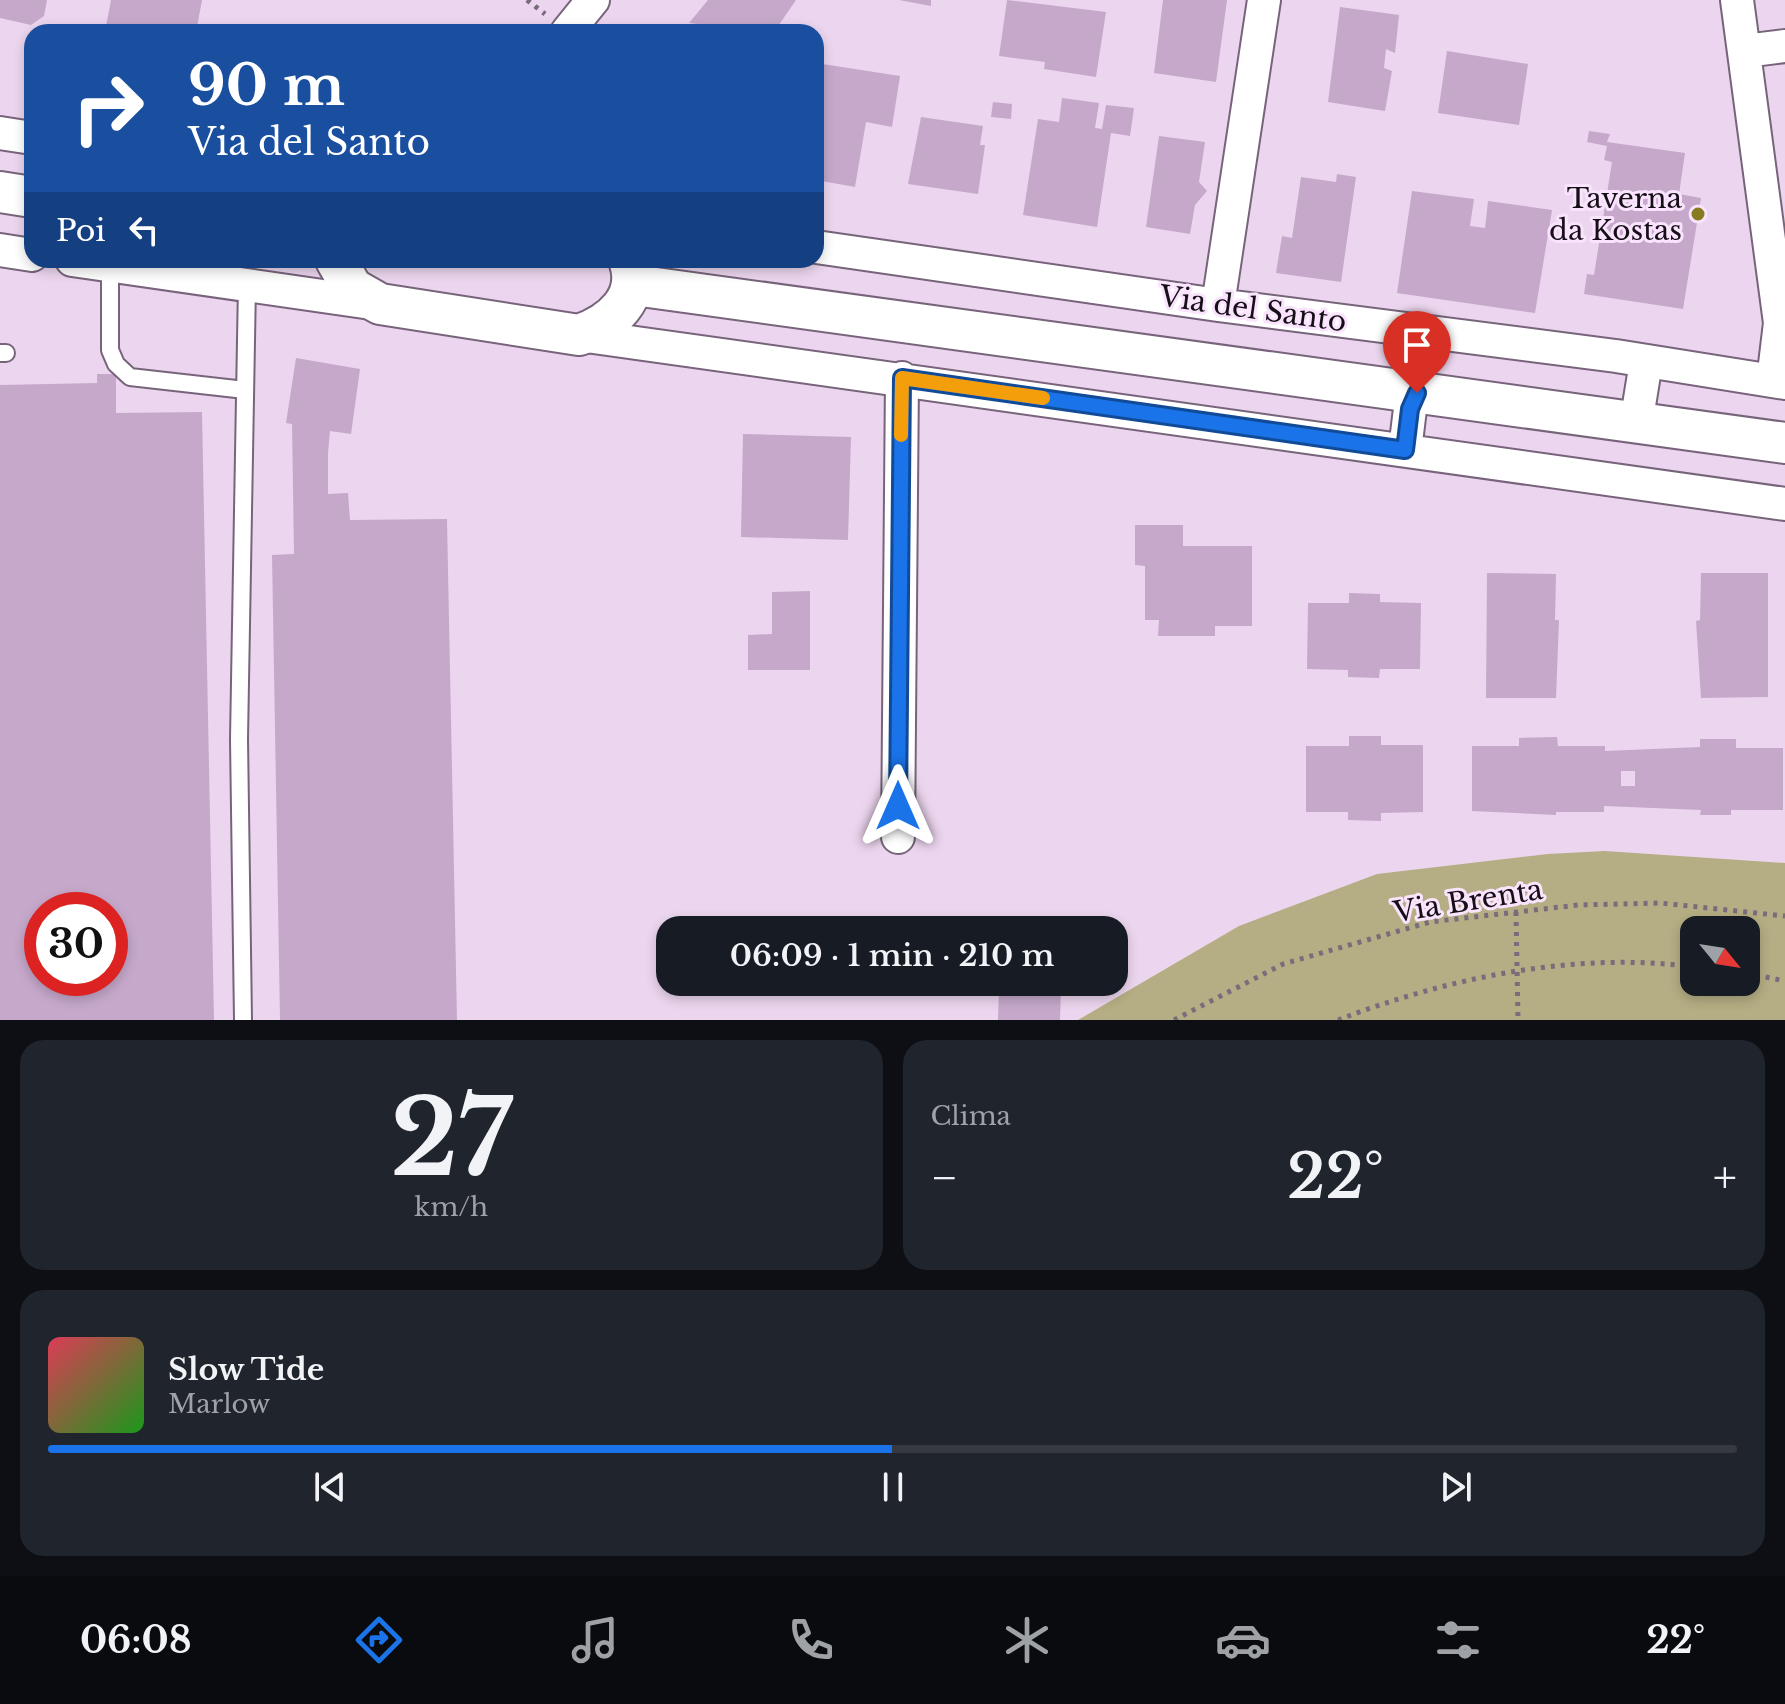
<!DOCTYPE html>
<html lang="it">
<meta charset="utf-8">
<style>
:root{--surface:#171b24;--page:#20242c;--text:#f1f3f6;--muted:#9ea1a6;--line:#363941;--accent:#1a73e8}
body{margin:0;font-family:"Libre Baskerville",serif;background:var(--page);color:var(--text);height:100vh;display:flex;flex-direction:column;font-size:30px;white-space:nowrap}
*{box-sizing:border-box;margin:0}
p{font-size:26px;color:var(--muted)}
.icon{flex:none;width:44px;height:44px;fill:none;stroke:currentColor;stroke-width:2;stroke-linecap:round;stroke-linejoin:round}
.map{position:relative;height:1020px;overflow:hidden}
.panel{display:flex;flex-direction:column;gap:20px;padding:20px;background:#0d0f14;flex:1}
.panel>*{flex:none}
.guide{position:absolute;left:24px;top:24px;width:800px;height:244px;border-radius:24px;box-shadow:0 4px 12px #0003;background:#1a4fa0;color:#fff;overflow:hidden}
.needle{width:52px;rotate:120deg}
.tools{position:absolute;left:1680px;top:916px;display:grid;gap:16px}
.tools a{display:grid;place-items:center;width:80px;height:80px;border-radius:16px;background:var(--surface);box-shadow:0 4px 12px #0003;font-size:40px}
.speed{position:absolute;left:24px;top:892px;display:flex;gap:16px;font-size:40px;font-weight:700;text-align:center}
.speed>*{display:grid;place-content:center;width:104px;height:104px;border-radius:50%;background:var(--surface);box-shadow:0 4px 12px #0003;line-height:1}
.speed .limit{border:12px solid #d22;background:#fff;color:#111}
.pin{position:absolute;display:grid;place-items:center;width:68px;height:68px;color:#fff;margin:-82px -34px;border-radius:50% 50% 50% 0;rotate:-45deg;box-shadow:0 0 8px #0007}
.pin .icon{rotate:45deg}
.me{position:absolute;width:88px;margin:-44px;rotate:0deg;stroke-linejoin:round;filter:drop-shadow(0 0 6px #0008)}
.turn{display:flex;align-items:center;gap:28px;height:168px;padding:0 32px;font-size:36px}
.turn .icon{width:104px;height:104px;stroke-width:2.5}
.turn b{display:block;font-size:56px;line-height:68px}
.then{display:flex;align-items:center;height:76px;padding:0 32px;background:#0003;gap:16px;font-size:30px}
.big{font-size:60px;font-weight:600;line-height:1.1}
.panel .widget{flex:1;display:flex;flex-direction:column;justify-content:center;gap:12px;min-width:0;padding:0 28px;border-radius:24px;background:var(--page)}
.panel .dial{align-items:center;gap:0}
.dial b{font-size:104px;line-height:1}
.song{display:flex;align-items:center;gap:24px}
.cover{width:96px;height:96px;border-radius:12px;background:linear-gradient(135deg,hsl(350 70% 55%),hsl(120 70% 35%))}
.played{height:8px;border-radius:4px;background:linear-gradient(90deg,var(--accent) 50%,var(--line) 50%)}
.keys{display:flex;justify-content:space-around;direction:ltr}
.heat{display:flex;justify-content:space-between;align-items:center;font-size:44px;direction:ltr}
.panel .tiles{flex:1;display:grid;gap:20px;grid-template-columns:1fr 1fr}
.widget:last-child{grid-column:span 2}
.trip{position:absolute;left:656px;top:916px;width:472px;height:80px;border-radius:24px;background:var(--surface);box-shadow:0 4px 12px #0003;font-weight:600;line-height:80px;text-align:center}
.tabs{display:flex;height:128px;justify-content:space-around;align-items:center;background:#090b0e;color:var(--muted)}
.tabs .icon{width:56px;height:56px}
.tabs .selected{color:var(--accent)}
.tabs b{font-size:36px;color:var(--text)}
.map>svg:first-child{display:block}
.green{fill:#b5ae84;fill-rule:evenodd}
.building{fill:#c6a8cb;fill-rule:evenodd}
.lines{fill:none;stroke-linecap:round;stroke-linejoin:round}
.service-casing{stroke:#77647b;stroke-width:20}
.minor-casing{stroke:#77647b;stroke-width:36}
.tertiary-casing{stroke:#77647b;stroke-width:44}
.path{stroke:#796c7b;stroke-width:5;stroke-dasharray:4 6;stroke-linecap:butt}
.service{stroke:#fff;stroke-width:16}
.minor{stroke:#fff;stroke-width:32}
.tertiary{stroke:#fff;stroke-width:40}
.route-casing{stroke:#114b97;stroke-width:20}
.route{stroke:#1a73e8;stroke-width:14}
.slow{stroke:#f59e0b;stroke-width:14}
.poi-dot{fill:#887a1f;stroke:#f9e3fd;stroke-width:3}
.labels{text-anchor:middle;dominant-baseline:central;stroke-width:6;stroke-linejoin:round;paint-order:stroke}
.poi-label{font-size:28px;fill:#160f17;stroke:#f9e3fd;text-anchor:end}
.street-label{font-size:28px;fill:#160f17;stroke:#f9e3fd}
</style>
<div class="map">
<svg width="1785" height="1020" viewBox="0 0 1785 1020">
<rect width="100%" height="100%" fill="#ecd6ef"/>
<path class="green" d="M1605,851L1785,863V1020H1078L1239,926L1377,874L1548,854ZM1694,930H1746V982H1694Z"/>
<path class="building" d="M0,0H47L44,16L31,25L0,18Z
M111,0H202L196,32H105Z
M708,0H796L774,32L689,23Z
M899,0H931V6Z
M1007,0L1106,12L1096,77L1044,69L1045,62L999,56Z
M1163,0H1227L1216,82L1154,73Z
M1340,7L1399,15L1395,53L1386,49L1384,68L1392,71L1385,111L1328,102Z
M1447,51L1528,64L1519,125L1438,113Z
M816,63L900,76L892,127L866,122L855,187L816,180Z
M1062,98L1099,103L1095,128L1102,129L1106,105L1134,108L1130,136L1111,133L1097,227L1023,215L1038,119L1059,122Z
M993,102L1012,104L1011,119L991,117Z
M921,117L983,126L980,145H985L978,194L908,184Z
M1589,131L1610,134L1607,142L1685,153L1679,194L1701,198L1683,309L1584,294L1587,274L1594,275L1612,162L1604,160L1607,146L1587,142Z
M1159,136L1205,142L1199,182L1207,191L1195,205L1190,234L1146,227Z
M1337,174L1356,177L1341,282L1276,273L1282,236L1292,238L1301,177L1336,182Z
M1412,191L1474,199L1470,226L1485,228L1488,201L1552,210L1535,313L1397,293Z
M296,358L360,369L351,434L330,431L328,453V494L348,493L350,520L447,519L457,1020H280L272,555L294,554L292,424L286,423Z
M97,374H116V413L202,412L214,1020H0V385L97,383ZM42,910H110V978H42Z
M743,434L851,437L848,540L741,537Z
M1135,525H1183V546H1252V626H1215V636H1158L1159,620H1145V566L1135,565Z
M1487,573L1556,574L1555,620H1559L1556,698H1486Z
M1701,573H1768V697L1701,698L1696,621L1700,620Z
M810,591V670H748V635L772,634V592Z
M1349,593L1380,594V602L1421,603L1420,669H1380L1379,678L1348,677V670L1307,669L1308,603H1349Z
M1349,736H1381V745H1423V812L1381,813V821L1348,820V812H1306V746H1349Z
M1557,737L1558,746H1605V751L1700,747V739H1736V748H1783V810H1731V815H1700L1701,810L1604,806V812H1556V815L1472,811V746H1519V738ZM1621,771H1635V786H1621Z
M999,988H1061L1060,1020H998Z"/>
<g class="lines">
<g class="service-casing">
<path id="service" d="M110,265V350L116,364L130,377L245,390
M0,353H6
M243,1020L239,739L247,284"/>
</g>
<g class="minor-casing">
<path id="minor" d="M1737,0L1780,323L1773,381
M567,32L593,0
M1745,51L1785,46
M0,133L32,138
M816,247L1218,305L1616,356L1785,383
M0,250L32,255
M72,260L378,304
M1218,305L1264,0
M579,335L1785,504
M1636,424L1646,362
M1405,450L1410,409L1417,393
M898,837L902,378"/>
</g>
<g class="tertiary-casing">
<path id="tertiary" d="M0,192L32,197
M336,260L352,288L380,304L579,335C611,324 643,298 629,260
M634,285L1785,443"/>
</g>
<path class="path" d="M527,0L545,14
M1516,912L1518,1020
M1746,973L1785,981
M1174,1020L1283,964L1430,922L1578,905L1660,903L1785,916
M1338,1020C1447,978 1576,951 1694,967"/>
<use href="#service" class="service"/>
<use href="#minor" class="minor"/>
<use href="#tertiary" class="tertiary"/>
</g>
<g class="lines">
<g class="route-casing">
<path id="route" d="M898,806L902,378L1405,450L1410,409L1417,393"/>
</g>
<use href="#route" class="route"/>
<path class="slow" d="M901,435L902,378L1043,398"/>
</g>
<circle class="poi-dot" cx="1698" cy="214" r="8"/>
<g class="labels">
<g class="poi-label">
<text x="1682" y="198">Taverna<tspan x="1682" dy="32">da Kostas</tspan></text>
</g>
<g class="street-label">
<text transform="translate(1253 309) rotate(8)">Via del Santo</text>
<text transform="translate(1468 901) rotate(-9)">Via Brenta</text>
</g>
</g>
</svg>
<div class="tools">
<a><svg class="needle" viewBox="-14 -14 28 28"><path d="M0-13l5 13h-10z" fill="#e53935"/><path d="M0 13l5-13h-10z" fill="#9ea1a6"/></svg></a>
</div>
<div class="speed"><div class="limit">30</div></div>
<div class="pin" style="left:1417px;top:393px;background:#d93025"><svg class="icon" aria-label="arrive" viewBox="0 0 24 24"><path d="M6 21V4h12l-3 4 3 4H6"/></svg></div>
<svg class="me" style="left:898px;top:806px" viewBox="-20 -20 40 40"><path d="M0-17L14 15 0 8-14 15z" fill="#1a73e8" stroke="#fff" stroke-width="4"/></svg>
<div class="trip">06:09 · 1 min · 210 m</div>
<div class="guide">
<div class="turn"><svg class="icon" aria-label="right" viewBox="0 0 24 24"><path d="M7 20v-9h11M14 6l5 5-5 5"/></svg><div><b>90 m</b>Via del Santo</div></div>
<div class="then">Poi<svg class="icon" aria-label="left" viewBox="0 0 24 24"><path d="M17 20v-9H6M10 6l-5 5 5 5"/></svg></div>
</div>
</div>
<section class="panel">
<div class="tiles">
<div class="widget dial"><b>27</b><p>km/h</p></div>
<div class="widget"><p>Clima</p>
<div class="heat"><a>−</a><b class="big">22°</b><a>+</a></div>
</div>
<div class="widget">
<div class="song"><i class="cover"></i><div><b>Slow Tide</b><p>Marlow</p></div></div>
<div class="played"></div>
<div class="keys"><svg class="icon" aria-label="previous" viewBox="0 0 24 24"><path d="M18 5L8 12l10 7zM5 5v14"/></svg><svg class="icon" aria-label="pause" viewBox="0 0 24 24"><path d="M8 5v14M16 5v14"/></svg><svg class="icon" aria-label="next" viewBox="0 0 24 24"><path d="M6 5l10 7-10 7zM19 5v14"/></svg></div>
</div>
</div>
</section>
<nav class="tabs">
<b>06:08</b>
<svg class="icon selected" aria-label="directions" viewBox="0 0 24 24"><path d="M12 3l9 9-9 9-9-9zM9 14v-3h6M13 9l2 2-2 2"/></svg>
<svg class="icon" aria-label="music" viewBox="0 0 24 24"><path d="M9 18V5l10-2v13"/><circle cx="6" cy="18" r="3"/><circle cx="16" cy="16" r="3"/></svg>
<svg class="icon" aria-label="phone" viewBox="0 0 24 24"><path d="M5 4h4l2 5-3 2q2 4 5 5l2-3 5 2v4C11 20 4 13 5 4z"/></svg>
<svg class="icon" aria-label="climate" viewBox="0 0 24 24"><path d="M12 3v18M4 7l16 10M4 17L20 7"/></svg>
<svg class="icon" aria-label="car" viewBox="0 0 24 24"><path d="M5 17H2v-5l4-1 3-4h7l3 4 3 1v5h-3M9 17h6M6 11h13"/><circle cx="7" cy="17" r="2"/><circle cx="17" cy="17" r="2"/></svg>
<svg class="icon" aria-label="filters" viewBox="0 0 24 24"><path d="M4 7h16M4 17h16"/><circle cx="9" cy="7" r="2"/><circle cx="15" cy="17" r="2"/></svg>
<b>22°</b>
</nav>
